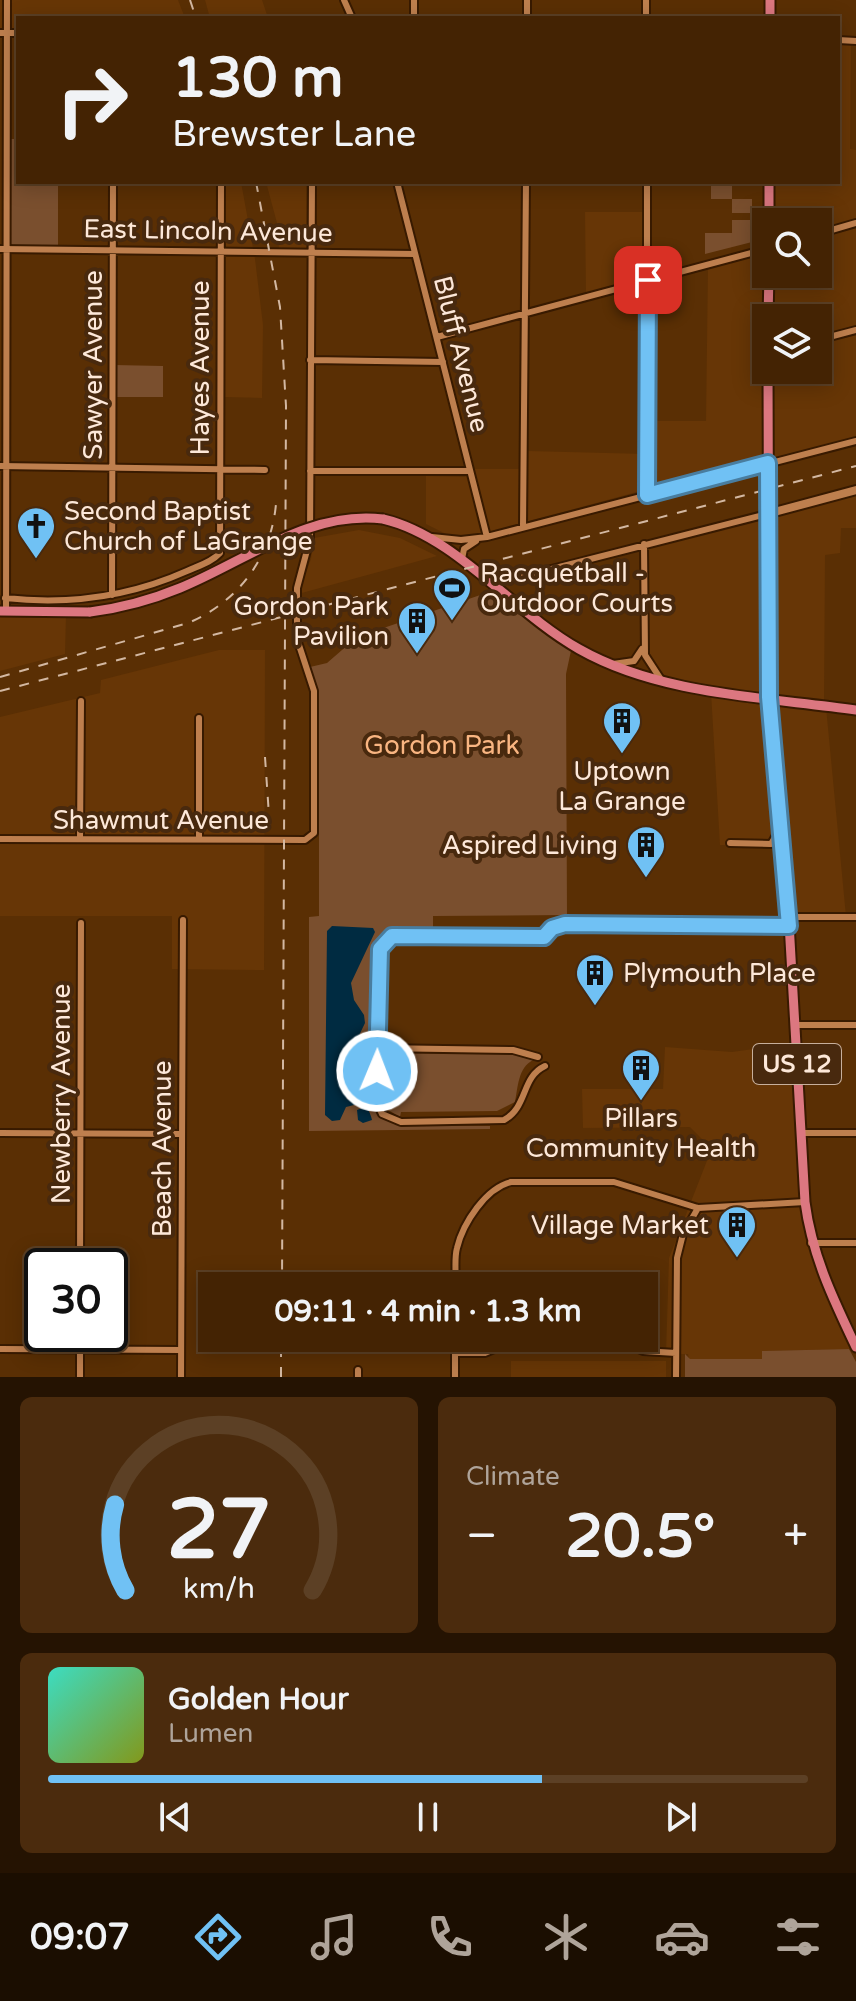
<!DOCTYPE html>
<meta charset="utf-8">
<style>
:root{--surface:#442303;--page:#4b2b0d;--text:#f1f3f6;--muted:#afa49a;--line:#5c4025;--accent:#70c1f4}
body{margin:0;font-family:"Varela Round",sans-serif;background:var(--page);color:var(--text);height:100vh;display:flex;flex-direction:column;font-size:30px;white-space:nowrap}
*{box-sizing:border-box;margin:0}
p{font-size:26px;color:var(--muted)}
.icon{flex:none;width:44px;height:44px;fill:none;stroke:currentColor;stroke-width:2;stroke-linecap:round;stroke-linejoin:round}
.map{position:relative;height:1377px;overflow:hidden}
.sheet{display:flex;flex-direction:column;gap:20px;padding:20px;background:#251302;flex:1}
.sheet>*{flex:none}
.hud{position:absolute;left:16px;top:16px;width:824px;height:168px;border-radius:0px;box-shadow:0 4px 20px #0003,0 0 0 2px var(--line);background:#442303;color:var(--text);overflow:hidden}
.buttons{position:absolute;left:752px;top:208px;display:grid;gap:16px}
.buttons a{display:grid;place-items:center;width:80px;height:80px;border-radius:0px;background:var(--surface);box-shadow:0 4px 20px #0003,0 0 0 2px var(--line);font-size:40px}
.speed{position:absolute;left:24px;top:1248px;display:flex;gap:16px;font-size:40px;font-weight:700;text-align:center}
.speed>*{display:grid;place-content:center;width:104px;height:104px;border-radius:50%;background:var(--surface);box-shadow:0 4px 20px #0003,0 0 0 2px var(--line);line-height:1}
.speed .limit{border:4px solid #111;border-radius:12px;background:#fff;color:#111}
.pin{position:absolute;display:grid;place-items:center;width:68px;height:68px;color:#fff;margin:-34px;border-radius:16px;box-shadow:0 4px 12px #0006}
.me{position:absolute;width:88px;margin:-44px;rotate:1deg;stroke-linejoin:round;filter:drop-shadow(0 0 6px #0008)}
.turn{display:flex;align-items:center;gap:28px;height:168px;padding:0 24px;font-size:36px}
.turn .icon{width:104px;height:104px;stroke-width:2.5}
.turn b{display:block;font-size:56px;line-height:68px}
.big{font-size:60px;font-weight:700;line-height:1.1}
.sheet .widget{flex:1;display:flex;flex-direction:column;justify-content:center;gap:12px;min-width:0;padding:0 28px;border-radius:12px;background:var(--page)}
.sheet .dial{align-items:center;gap:0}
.dial svg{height:208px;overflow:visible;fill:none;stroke:var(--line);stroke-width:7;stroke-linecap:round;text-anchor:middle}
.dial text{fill:var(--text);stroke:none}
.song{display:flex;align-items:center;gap:24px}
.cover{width:96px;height:96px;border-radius:12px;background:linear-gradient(135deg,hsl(170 70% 55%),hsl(70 70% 35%))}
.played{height:8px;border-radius:4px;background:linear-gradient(90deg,var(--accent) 65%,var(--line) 65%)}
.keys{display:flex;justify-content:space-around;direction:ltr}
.heat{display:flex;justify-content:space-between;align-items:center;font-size:44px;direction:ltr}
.sheet .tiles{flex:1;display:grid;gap:20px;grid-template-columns:1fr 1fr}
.widget:last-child{grid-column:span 2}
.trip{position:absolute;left:198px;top:1272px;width:460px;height:80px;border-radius:0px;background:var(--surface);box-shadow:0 4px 20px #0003,0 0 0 2px var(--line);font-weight:700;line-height:80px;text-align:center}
.tabs{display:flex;height:128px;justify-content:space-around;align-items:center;background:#1b0e01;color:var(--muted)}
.tabs .icon{width:56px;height:56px}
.tabs .active{color:var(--accent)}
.tabs b{font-size:36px;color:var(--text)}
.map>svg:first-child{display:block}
.built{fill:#673606}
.green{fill:#7a4f2e}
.water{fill:#002b41}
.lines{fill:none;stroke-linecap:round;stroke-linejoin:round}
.street-casing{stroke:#381a00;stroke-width:10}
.secondary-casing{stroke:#381a00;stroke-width:12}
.primary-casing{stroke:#381a00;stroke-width:13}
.street{stroke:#be7f4e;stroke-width:6}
.secondary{stroke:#be7f4e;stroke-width:8}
.primary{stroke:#dc7780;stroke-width:9}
.rail{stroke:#d3b8a2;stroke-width:2;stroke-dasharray:10 10;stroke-linecap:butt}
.primary-bridge-casing{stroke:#381a00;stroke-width:13;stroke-linecap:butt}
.primary-bridge{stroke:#dc7780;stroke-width:9}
.route-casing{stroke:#497d9f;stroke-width:20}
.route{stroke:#70c1f4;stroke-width:14}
.labels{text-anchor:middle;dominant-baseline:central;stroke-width:8;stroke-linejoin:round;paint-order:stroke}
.shield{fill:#48290e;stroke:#c7af9c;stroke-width:2}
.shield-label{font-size:24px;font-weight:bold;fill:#fde8d9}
.street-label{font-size:26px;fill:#fde8d9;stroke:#48290e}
.poi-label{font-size:26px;fill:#fde8d9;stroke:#48290e;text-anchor:start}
.park-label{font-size:26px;fill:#f9b581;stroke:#48290e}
</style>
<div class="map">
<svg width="856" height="1377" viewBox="0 0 856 1377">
<rect width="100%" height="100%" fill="#5a2f04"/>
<path class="built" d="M0,0H178L185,18H18V31H0Z
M205,0H262L268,18H210Z
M838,43H851L850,149L856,150V222L818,233V222H770L771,182H838Z
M225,182H241L255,259L263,325L262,398L224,397Z
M266,182H306V249H279L277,223Z
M585,212H646V278L586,295Z
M856,225V329L818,339V318H770V274H818V235Z
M766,251L765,461L648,492V421H706L708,266Z
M856,333V439L771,461V370H818V343Z
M528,451L646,454V470L641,471L640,491L479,535L450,536L426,524V476L465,477L475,469H528Z
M856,495V528H841L840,553L825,555L824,703L770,694L769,515Z
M766,515V694L662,678L645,655L644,546Z
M359,530L400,538L437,556L298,594L311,559L314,538Z
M0,611L66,615L65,654L0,671Z
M219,650H265L264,970L172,969V916H0V717L100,693L101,680Z
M711,692L767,699L780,845H720Z
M771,699L826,707L846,916L791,915Z
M795,1043L809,1243L855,1349L763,1351L762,1359H689L688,1354H666L669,1258L710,1153L704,1141L690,1127L583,1128L582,1089H663L665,1047L732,1052Z
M511,1361H666V1377H511Z"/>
<path class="green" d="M7,139H18V182H58V249L7,248Z
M711,182H732V199H752V213H732V199H711Z
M732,220H752V242L705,254V233H732Z
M114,365L163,366V397H114Z
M495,590L572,646L566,674L567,915L433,916V931H391L378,945L377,1110L396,1125L490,1126V1129L309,1131V917L319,916V705L310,667L327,663L357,637Z
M388,1053L512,1054L533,1060C518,1068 518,1087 515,1102L497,1111L401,1112L400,1117L385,1108L382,1099L387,1095Z
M849,1349L856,1362V1377H685V1354L690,1359H762V1351Z"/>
<path class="water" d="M332,926L373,928L375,932L351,983L354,1000L364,1015L365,1023L354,1046L366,1069L357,1078L349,1079L344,1088L347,1099C360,1102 369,1105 372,1120L363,1123L358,1120L357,1110L362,1108L358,1104L346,1107L340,1120L332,1121L325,1115L327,931Z"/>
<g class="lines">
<g class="street-casing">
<path id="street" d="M344,0L352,18
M414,18V0
M527,18V0
M646,18V0
M0,33H18
M838,40L856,41
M397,182L487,537
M818,234L856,223
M0,249L415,254
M437,337L766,249
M818,340L856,330
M310,360L443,362
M0,466L265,470
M310,471H470
M647,495V182
M523,527L526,182
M432,537L461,540L487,537L856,441
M644,544L645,655L660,678
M462,559L464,549L476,541
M524,576L767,514
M112,595L113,182
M5,598C68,605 129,597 187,571C198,566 212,562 220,553L221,182
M6,612L7,0
M613,664L634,661L642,649
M199,718V839
M0,839L305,840L314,833V691L297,639V588L310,539L312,182
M80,839L81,701
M730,843L771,844L782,825
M789,917H856
M795,1025H856
M378,1048L513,1050L538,1057
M545,1066C521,1077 528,1107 504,1120L401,1122L382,1114C368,1088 380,985 380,949L392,936L401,935L544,937L552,928L565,924L789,926
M0,1133L182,1134
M800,1133H856
M811,1243H856
M80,1266L81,923
M456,1286C456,1274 454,1259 457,1248C463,1223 486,1188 511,1182H614L698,1208L805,1202
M612,1338L643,1351L676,1353
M0,1349L181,1350
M455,1353H485L520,1338
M80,1377V1334
M181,1377L183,920
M358,1377V1370
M455,1377V1338
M676,1377L677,1258L683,1234L698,1208"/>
</g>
<g class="secondary-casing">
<path id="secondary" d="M767,514L856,490"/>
</g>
<g class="primary-casing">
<path id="primary" d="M770,18V0
M769,222V182
M768,318L769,274
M768,370L769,697L785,853L805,1202C812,1255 833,1299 856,1347
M383,519C456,536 513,612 579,649C660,695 765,697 856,710
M0,611L90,612"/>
</g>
<use href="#street" class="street"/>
<use href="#secondary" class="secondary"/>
<use href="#primary" class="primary"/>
<path class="rail" d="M190,0L196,18
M256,182L280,307L286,406L282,1286
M0,677L188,623C238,602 271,558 276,504
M0,691L856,466
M265,757L270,830
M281,1377V1338"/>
<g class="primary-bridge-casing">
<path id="primary-bridge" d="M90,612C121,608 151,600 180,588C246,561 309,510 383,519"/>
</g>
<use href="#primary-bridge" class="primary-bridge"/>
</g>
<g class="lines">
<g class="route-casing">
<path id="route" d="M377,1071L380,949L392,936L544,937L552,928L565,924L789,926L769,697L768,463L647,495L648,280"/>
</g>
<use href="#route" class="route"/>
</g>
<defs>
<g id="church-pin" transform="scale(2)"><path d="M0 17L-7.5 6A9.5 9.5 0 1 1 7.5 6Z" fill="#70c1f4" stroke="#48290e"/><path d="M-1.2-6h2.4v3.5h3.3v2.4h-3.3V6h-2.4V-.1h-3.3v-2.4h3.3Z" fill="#111"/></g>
<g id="stadium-pin" transform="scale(2)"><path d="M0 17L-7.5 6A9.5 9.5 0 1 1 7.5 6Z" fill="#70c1f4" stroke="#48290e"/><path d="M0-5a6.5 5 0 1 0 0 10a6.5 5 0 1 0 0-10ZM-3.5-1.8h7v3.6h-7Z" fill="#111"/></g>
<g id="building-pin" transform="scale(2)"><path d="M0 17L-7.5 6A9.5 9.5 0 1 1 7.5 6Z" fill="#70c1f4" stroke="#48290e"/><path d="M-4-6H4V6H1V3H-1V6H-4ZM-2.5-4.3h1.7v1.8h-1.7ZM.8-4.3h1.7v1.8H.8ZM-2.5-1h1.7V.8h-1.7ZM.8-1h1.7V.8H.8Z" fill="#111"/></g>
</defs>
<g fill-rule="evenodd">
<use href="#church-pin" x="36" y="526"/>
<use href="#stadium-pin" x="452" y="588"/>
<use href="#building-pin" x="417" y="621"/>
<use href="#building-pin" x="622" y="721"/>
<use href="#building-pin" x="646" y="845"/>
<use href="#building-pin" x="595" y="973"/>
<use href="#building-pin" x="641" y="1068"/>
<use href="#building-pin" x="737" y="1225"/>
</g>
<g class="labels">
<rect class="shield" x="753" y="1044" width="88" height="40" rx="6"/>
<g class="shield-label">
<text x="797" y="1064">US 12</text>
</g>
<g class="street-label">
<text transform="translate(208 231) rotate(1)">East Lincoln Avenue</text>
<text transform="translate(461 354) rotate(76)">Bluff Avenue</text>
<text transform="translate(93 365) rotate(-90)">Sawyer Avenue</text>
<text transform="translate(200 368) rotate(-90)">Hayes Avenue</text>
<text x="161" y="820">Shawmut Avenue</text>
<text transform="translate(61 1094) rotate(-90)">Newberry Avenue</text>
<text transform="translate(162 1149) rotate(-90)">Beach Avenue</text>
</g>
<g class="poi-label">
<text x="64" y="511">Second Baptist<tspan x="64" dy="30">Church of LaGrange</tspan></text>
<text x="480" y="573">Racquetball -<tspan x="480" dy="30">Outdoor Courts</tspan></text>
<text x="389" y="606" text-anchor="end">Gordon Park<tspan x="389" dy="30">Pavilion</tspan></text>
<text x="622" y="771" text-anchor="middle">Uptown<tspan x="622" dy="30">La Grange</tspan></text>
<text x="618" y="845" text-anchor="end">Aspired Living</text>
<text x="623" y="973">Plymouth Place</text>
<text x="641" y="1118" text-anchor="middle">Pillars<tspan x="641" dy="30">Community Health</tspan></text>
<text x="709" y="1225" text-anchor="end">Village Market</text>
</g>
<g class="park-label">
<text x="442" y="745">Gordon Park</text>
</g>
</g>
</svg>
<div class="buttons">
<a><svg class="icon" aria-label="search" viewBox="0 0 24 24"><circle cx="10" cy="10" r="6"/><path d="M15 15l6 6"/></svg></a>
<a><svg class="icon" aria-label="layers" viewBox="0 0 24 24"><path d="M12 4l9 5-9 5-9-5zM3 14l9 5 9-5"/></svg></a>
</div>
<div class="speed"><div class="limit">30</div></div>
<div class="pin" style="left:648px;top:280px;background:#d93025"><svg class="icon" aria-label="arrive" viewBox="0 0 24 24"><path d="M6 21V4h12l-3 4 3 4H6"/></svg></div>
<svg class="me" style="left:377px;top:1071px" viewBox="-20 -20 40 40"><circle r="17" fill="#70c1f4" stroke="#fff" stroke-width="3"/><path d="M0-11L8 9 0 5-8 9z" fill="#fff"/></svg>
<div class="trip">09:11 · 4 min · 1.3 km</div>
<div class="hud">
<div class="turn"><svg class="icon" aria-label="right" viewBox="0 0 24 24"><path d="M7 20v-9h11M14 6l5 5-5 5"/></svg><div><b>130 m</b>Brewster Lane</div></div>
</div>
</div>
<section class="sheet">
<div class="tiles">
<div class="widget dial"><svg viewBox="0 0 100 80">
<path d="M14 69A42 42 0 1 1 86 69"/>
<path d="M14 69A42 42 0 0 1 10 36" stroke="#70c1f4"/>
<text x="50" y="56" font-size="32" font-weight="700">27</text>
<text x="50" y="72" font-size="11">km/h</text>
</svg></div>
<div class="widget"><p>Climate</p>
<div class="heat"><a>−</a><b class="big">20.5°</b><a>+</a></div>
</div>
<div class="widget">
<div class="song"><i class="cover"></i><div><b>Golden Hour</b><p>Lumen</p></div></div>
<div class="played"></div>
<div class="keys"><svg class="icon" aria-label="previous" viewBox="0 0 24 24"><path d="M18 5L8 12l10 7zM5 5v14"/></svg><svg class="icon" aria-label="pause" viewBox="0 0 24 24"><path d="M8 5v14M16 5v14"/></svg><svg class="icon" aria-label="next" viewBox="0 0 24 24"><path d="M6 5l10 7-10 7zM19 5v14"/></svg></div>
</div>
</div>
</section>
<nav class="tabs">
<b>09:07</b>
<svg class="icon active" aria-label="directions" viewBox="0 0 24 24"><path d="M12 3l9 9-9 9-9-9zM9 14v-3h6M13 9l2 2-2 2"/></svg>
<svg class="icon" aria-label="music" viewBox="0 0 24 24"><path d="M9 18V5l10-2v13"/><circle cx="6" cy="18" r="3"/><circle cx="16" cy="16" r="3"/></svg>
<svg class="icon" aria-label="phone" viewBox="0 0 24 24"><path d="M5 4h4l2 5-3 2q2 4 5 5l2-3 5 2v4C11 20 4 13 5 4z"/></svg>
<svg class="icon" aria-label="climate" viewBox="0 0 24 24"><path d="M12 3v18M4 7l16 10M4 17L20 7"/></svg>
<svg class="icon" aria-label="car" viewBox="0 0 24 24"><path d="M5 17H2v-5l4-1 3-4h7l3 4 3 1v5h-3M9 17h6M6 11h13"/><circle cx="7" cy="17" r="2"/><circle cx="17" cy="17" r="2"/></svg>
<svg class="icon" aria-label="filters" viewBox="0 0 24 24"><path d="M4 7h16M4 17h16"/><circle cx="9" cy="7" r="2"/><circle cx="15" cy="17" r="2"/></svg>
</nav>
